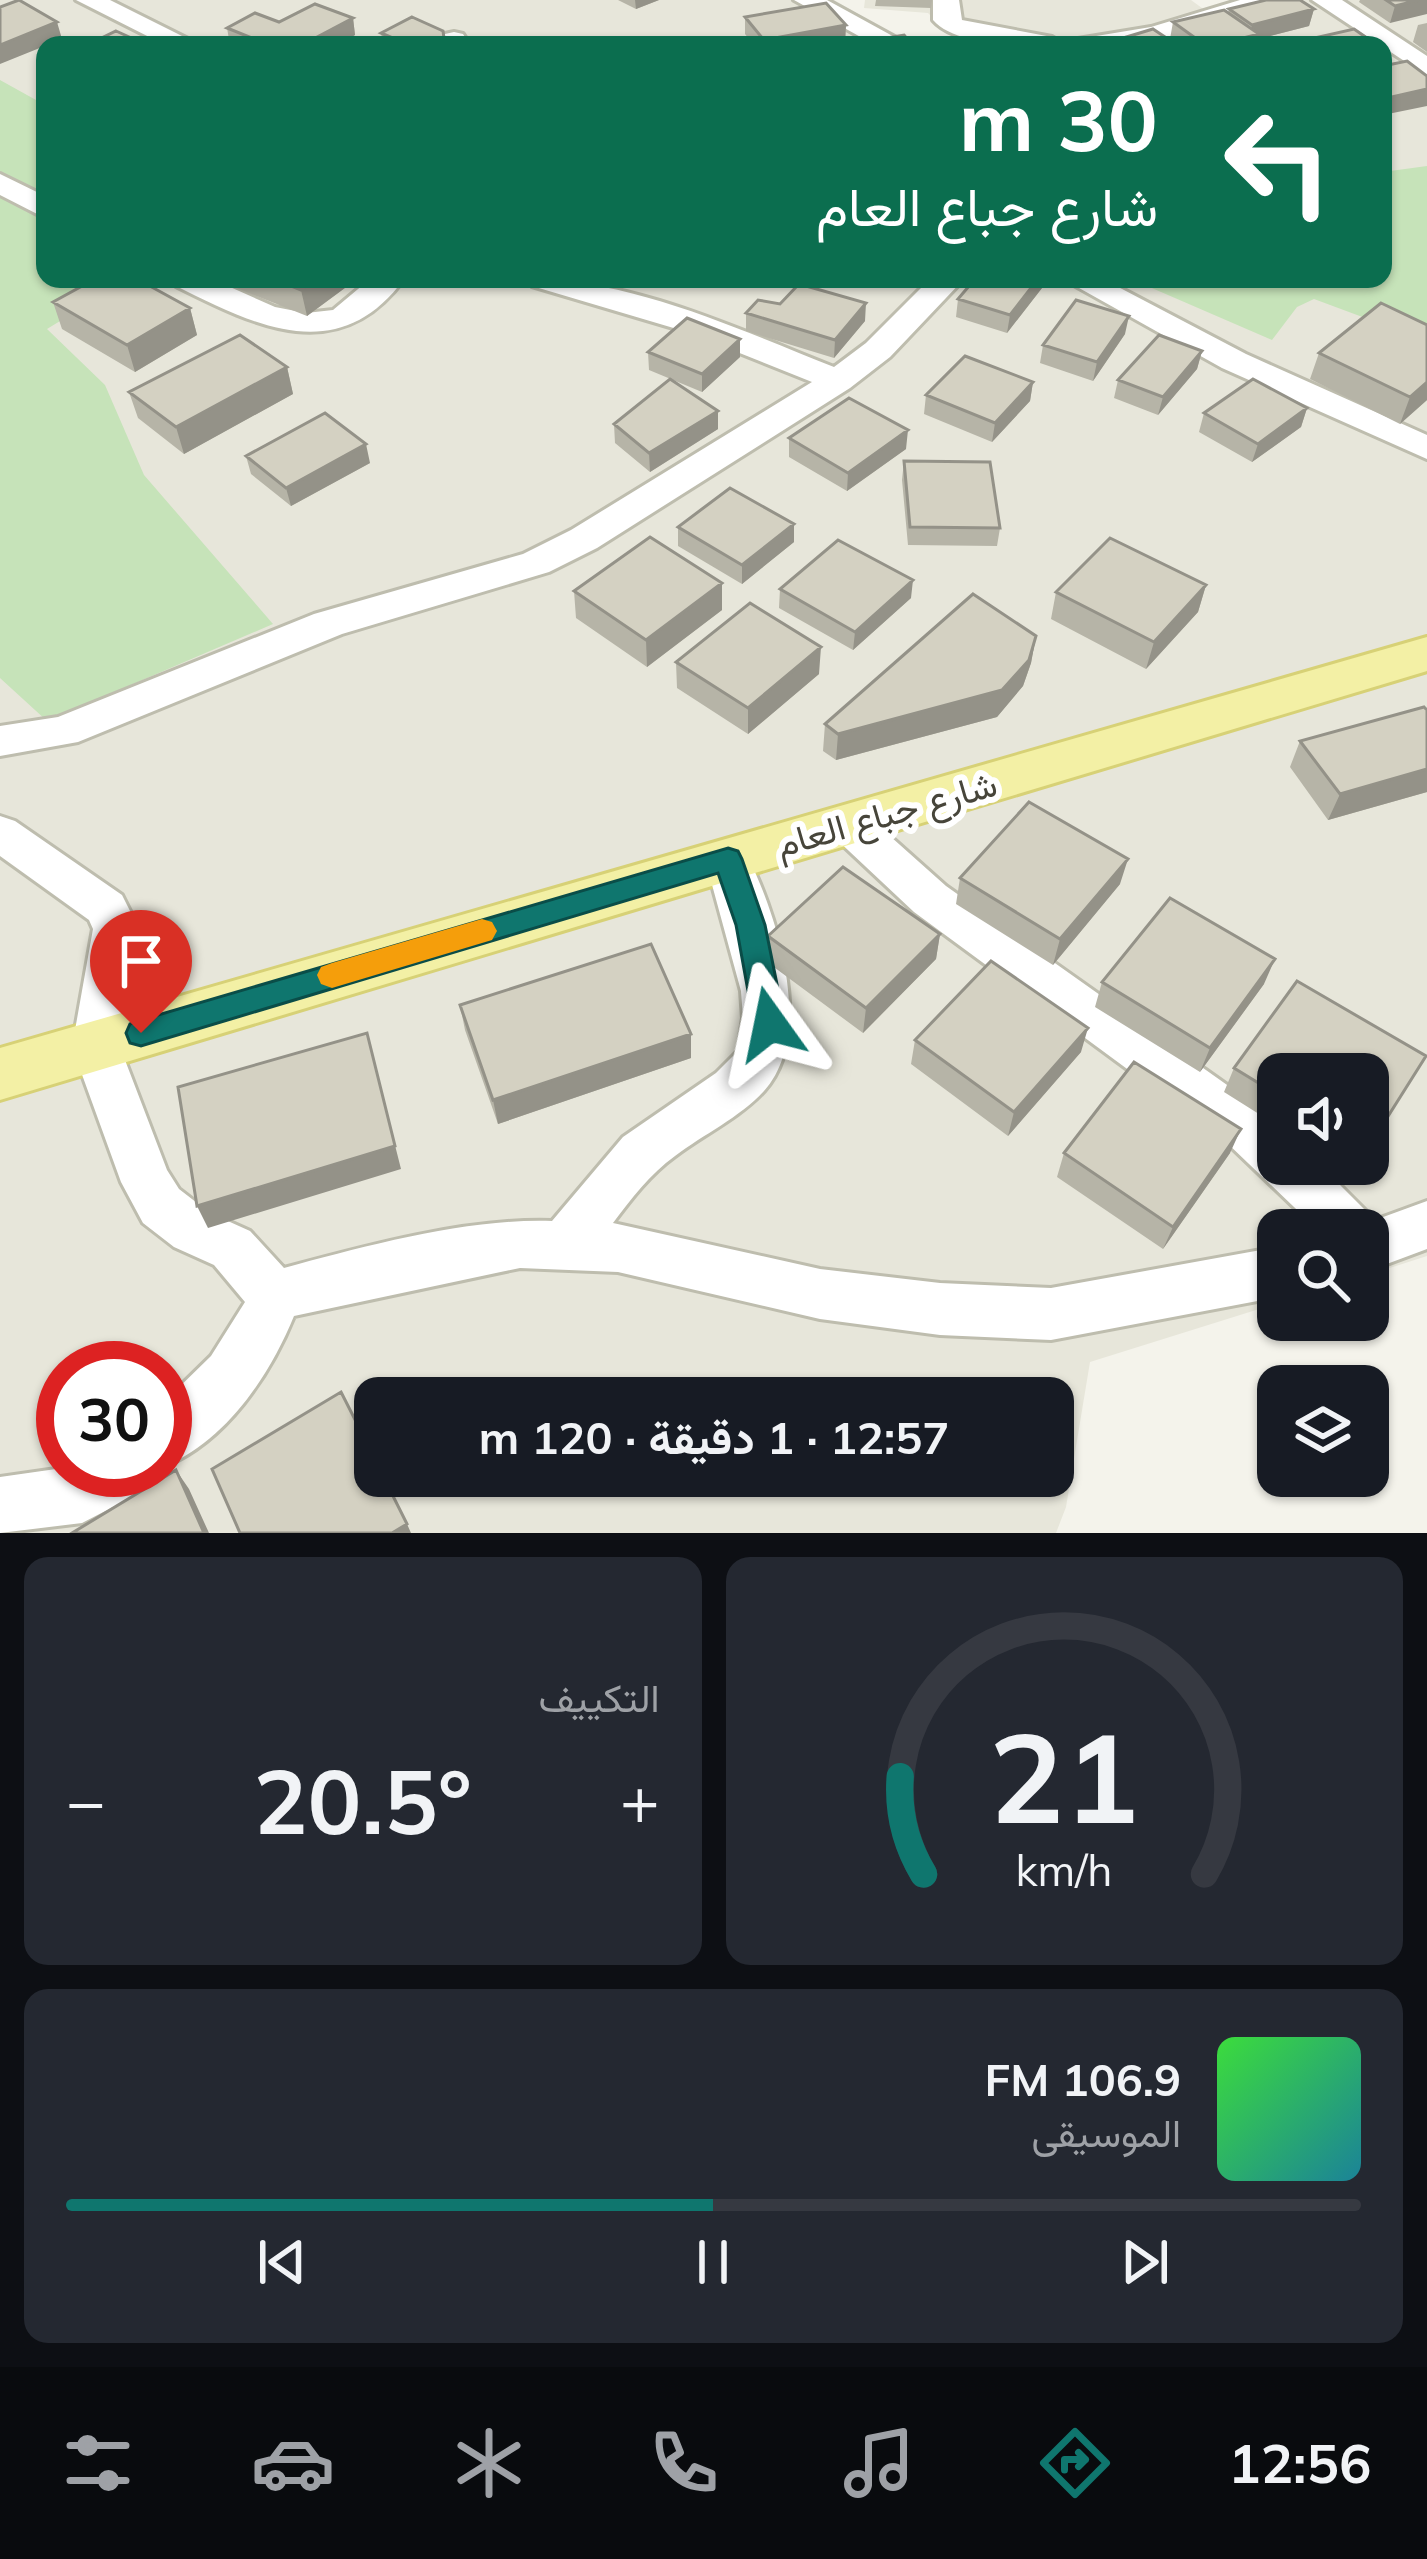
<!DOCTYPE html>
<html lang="ar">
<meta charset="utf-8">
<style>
:root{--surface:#171b24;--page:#242831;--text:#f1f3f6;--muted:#9ea1a6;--line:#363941;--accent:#0f766e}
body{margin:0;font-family:Mulish,Vazirmatn,sans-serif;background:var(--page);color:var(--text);direction:rtl;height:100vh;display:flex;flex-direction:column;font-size:45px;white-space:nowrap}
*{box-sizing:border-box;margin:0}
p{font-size:39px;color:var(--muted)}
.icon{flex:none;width:66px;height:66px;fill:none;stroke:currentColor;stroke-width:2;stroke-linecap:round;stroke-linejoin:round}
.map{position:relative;height:1533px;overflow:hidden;direction:ltr}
.side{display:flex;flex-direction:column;gap:24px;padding:24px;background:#0d0f14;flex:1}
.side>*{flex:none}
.banner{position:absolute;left:36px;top:36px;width:1356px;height:252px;border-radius:24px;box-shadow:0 3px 9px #0004;direction:rtl;background:#0b6e4f;color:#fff;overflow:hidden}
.tools{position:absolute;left:1257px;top:1053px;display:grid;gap:24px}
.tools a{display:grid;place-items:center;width:132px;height:132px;border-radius:24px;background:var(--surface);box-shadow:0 3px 9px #0004;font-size:60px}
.speed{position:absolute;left:36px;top:1341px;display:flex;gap:24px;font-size:60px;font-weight:700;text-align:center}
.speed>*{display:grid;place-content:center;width:156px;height:156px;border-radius:50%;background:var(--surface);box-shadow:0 3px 9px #0004;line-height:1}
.speed .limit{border:18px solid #d22;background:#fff;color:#111}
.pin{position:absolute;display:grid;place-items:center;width:102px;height:102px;color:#fff;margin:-123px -51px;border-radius:50% 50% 50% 0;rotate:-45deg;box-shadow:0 0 12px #0007}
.pin .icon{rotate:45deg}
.me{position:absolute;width:132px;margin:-66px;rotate:348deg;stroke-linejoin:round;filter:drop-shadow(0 0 9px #0008)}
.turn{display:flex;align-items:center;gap:42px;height:252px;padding:0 36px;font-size:54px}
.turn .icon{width:156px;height:156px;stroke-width:2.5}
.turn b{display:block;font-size:84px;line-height:102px}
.big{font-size:90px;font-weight:700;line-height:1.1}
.side .card{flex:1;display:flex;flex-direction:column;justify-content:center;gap:18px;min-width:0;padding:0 42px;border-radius:24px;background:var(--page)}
.side .dial{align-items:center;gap:0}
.dial svg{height:312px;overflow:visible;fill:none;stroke:var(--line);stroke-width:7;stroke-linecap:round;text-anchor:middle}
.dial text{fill:var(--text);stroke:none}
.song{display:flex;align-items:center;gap:36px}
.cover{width:144px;height:144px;border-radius:18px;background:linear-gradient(135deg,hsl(120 70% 55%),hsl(190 70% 35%))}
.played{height:12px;border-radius:6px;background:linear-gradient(90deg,var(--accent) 50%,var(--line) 50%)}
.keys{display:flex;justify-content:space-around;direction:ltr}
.heat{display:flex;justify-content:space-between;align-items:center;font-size:66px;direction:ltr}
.side .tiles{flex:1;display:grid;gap:24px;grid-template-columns:1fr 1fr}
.card:last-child{grid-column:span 2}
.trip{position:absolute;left:354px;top:1377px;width:720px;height:120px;border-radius:24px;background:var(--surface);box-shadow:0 3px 9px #0004;font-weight:700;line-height:120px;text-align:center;direction:rtl}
.tabs{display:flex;height:192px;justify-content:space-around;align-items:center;background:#090b0e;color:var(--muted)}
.tabs .icon{width:84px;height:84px}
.tabs .active{color:var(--accent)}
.tabs b{font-size:54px;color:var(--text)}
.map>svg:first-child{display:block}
.residential{fill:#e7e6da;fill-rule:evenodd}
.green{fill:#c6e3b9}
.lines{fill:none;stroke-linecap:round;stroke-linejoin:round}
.minor-casing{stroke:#bebdae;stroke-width:6}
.major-casing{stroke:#d7d176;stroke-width:6}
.minor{fill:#fff;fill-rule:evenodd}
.major{fill:#f3f0a5;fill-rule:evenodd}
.wall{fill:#b6b4a7}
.shaded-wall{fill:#949288}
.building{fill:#d4d1c2;stroke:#949288;stroke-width:3}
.route{fill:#0f766e;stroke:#0a4d48;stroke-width:3}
.slow{fill:#f59e0b}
.labels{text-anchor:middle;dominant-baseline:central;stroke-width:12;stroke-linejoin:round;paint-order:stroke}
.street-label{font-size:36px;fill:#47453a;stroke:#fff}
</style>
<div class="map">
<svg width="1427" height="1533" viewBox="0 0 1427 1533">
<rect width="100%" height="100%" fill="#f4f3eb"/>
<path class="residential" d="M0,0H834L911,45H45V279H1383V45H1009L945,30L928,13L864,8L865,0H1191L1206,11L1237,0H1427V1256L1368,1275V1230H1278V1303L1090,1362L1066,1507L1056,1533H0ZM1278,1074H1368V1164H1278ZM63,1368H165V1470H63ZM375,1398H1053V1476H375Z"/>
<path class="green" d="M0,80L45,105V279H129L47,329L105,385L144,475L273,624L47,721L0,678Z
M1427,166V341L1314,299L1297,307L1272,340L1131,279H1383V172Z"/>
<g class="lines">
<g class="minor-casing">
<path id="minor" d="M76,0H110L200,45H165Z
M794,0H827L909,45H875Z
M933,0H959L962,20L1052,37L1065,45C1030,45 957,48 933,20Z
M1240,0H1281L1277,5L1154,42L1074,45L1078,39L1151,27Z
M1312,0H1342L1427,56V76Z
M454,32L463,34L470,45H444L445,34Z
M0,174L45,196V218L0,195Z
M171,279H212L275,307L306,313L333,310L370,279H404C339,368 256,326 176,286Z
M527,279C633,279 737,329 834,367L866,343L930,279H964L890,357L850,388L597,548L549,572L342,634L78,742L0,756V726L58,717L314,614L523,554L571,530L812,382L687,332L532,286Z
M1063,279H1103L1246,354L1427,435V459L1222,368Z
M848,807L863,812L946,886L1261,1109L1278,1126V1164H1319L1375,1220L1427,1201V1249L1368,1271V1230H1318L1225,1141L914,912L833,836L826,824L833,812Z
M0,816L15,821L122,895L139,929L120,1047L167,1170L179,1189L210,1213L250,1231L284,1268C365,1246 468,1218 552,1221L623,1137L716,1073L738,1051L743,1018L741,991L705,859L711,847L727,842L743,847C775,908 817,1032 764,1091C739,1118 704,1134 675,1156C650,1174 631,1199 613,1223L820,1269L940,1283L1051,1288L1278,1247V1297L1051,1340L940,1335L820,1319L618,1272L520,1268L294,1316C270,1375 226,1441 165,1466V1401L211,1356L245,1302L214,1265L174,1247L143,1223L121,1182L72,1047L93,929L89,920L0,856Z
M63,1468V1470H154L146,1490L82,1523L0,1533V1477Z"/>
</g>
<g class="major-casing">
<path id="major" d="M1427,637V671L0,1100V1048Z"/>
</g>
<use href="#minor" class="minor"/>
<use href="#major" class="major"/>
</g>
<path class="wall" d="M618,0H659L636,9Z
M876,0H932L931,8L875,6Z
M1360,0H1427L1390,23L1359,2Z
M1229,9H1314L1309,26L1258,39L1256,45H1178L1170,39L1173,22L1228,13Z
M745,17L846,25L845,42L828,45H754L745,34Z
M353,18L355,35L337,45H230L227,28L279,22Z
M1427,23V52L1413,42L1418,25Z
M381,33L445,45H383Z
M45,65V88L41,86L36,69Z
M232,279H357L307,316L234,287Z
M975,279H1043L1042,288L1007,333L956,317L958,299Z
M53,302L190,308L197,335L135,372L62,329Z
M746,313L865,321L834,358L746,331Z
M1427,325V400L1400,424L1310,379L1319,353Z
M1125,334L1093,381L1040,363L1043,345Z
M740,339V357L702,392L649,370L648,352Z
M1202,351L1197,369L1158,415L1114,398L1118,380Z
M287,367L293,394L184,454L138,418L129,392Z
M1033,382L1030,401L992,442L924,414L926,395Z
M1307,408L1301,427L1252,462L1199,432L1204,413Z
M614,424L718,429L650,472L615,443Z
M789,438L906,449L847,491L789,457Z
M246,456L370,463L291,506L251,474Z
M904,461L1000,528L997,546L908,545L902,480Z
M678,527L794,542L742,584L678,546Z
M1206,585L1198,612L1146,669L1051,619L1056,592Z
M780,589L911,598L853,650L779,608Z
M574,591L722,610L647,667L576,618Z
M1036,636L1031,663L1023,686L997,717L836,760L823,751L825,724Z
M676,662L819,674L748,734L677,688Z
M1427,710V792L1328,820L1290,767L1300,741Z
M960,878L1120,884L1053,965L956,904Z
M940,934L936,959L863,1033L767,962L768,936Z
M1297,981L1426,1056L1368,1150V1074H1278V1126L1224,1092L1234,1068Z
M1102,982L1264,984L1200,1072L1095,1007Z
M460,1005L691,1058L498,1124L465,1030Z
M915,1040L1081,1052L1008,1136L911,1064Z
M1064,1153H1230L1163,1249L1057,1177Z
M1338,1164H1359L1353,1173Z"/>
<path class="shaded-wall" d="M635,0H659L636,9Z
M1419,0H1427V14L1390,23L1395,6Z
M1314,9L1309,26L1258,39L1256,45H1216L1249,37L1252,25Z
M353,18L355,35L337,45H302Z
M57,22L62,39L0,64V45Z
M846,25L845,42L828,45H764V40Z
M1427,89V106L1383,115V99Z
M316,279H357L307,316L301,290Z
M1038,279H1043L1042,288L1007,333L1010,315Z
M866,303L865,321L834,358L835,340Z
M190,308L197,335L135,372L127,345Z
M1129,316L1125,334L1093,381L1097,362Z
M740,339V357L702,392V374Z
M1202,351L1197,369L1158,415L1163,397Z
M287,367L293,394L184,454L176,427Z
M1033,382L1030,401L992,442L995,423Z
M1427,382V400L1400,424L1410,397Z
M1307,408L1301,427L1252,462L1258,444Z
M718,411V429L650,472L649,453Z
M908,430L906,449L847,491L848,473Z
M366,444L370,463L291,506L286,488Z
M794,524V542L742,584V565Z
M913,580L911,598L853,650L855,632Z
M722,583V610L647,667L646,640Z
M1206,585L1198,612L1146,669L1154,642Z
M1036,636L1031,663L1023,686L997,717L836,760L838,734Z
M821,647L819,674L748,734V708Z
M1427,769V792L1328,820L1340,794Z
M1128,859L1120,884L1053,965L1060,939Z
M940,934L936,959L863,1033L866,1008Z
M1275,959L1264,984L1200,1072L1210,1048Z
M1088,1028L1081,1052L1008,1136L1014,1112Z
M691,1034V1058L498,1124L493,1100Z
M373,1058L401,1169L208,1228L197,1206Z
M1241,1129L1230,1153L1163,1249L1173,1227Z
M176,1470L189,1489L209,1533H204Z
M407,1524L411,1533H392Z"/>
<path class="building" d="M19,0L57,22L0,45V7Z
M1266,0H1300L1314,9L1252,25L1229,9Z
M1386,0H1419L1395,6Z
M826,3L846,25L764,40L745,17Z
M315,4L353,18L302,45H269L227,28L255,13L279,22Z
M1224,10L1259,34L1216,45H1205L1173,22Z
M412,17L443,31L445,45H409L381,33Z
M1153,29L1177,45H1100Z
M1354,29L1377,45H1306L1301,41Z
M116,31L147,45H87Z
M904,35L912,45H844Z
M1407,61L1427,76V89L1383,99V66Z
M95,279H137L190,308L127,345L53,302Z
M274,279H316L301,290Z
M975,279H1038L1010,315L958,299Z
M799,284L866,303L835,340L746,313L758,300L780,304Z
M1076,300L1129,316L1097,362L1043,345Z
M1381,303L1427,325V382L1410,397L1319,353Z
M687,318L740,339L702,374L648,352Z
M240,335L287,367L176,427L129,392Z
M1159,335L1202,351L1163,397L1118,380Z
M965,356L1033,382L995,423L926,395Z
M670,379L718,411L649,453L614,424Z
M1253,379L1307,408L1258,444L1204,413Z
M849,398L908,430L848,473L789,438Z
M325,413L366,444L286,488L246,456Z
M904,461L990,462L1000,528L910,527Z
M730,488L794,524L742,565L678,527Z
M650,537L722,583L646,640L574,591Z
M1110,538L1206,585L1154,642L1056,592Z
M838,540L913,580L855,632L780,589Z
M973,594L1036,636L1029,660L1002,690L838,734L825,724Z
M750,603L821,647L748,708L676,662Z
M1424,707L1427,710V769L1340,794L1300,741Z
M1029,802L1128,859L1060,939L960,878Z
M843,867L940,934L866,1008L768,936Z
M1170,898L1275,959L1210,1048L1102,982Z
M651,944L691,1034L493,1100L460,1005Z
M991,961L1088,1028L1014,1112L915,1040Z
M1297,981L1426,1056L1368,1148V1074H1278V1095L1234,1068Z
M367,1033L395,1146L197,1206L178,1087Z
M1134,1062L1241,1129L1173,1227L1064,1153Z
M341,1392L375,1459V1476H383L407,1524L392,1533H240L212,1469Z
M176,1470L204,1533H72Z"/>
<path class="route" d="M728,848L738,851L742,859L765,925L785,1024L781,1034L770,1037L759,1034L754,1024L736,925L718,873L141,1046L130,1043L126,1033L130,1024L141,1020Z"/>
<path class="slow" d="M482,919L492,922L497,931L492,940L332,988L321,984L317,975L321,967L332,963Z"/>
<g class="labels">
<g class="street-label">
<text transform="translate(886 813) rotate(-16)">شارع جباع العام</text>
</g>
</g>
</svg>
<div class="tools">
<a><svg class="icon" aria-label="sound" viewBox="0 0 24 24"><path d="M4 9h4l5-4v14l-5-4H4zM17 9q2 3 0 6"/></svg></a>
<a><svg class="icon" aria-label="search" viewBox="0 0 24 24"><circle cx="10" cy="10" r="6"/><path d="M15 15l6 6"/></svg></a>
<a><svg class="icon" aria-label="layers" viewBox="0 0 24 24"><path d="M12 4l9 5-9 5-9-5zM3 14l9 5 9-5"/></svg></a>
</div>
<div class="speed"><div class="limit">30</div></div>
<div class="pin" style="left:141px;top:1033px;background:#d93025"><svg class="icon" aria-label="arrive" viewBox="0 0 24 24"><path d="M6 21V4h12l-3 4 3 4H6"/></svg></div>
<svg class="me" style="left:770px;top:1024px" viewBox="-20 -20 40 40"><path d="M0-17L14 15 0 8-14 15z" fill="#0f766e" stroke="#fff" stroke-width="4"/></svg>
<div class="trip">12:57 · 1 دقيقة · 120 m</div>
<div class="banner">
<div class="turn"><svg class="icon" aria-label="left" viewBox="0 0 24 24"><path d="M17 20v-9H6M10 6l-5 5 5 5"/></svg><div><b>30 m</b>شارع جباع العام</div></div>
</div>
</div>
<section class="side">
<div class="tiles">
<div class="card dial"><svg viewBox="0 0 100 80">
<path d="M14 69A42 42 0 1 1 86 69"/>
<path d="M14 69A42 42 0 0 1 8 44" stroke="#0f766e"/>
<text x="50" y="56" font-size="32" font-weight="700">21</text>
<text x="50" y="72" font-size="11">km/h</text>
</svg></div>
<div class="card"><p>التكييف</p>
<div class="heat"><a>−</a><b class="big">20.5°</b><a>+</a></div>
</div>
<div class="card">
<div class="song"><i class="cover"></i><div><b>106.9 FM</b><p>الموسيقى</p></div></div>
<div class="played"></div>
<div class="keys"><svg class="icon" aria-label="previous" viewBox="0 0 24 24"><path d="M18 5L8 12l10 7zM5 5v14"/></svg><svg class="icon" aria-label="pause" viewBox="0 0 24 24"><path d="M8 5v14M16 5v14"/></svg><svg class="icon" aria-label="next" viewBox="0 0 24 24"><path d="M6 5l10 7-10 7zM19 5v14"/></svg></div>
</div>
</div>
</section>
<nav class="tabs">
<b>12:56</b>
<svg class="icon active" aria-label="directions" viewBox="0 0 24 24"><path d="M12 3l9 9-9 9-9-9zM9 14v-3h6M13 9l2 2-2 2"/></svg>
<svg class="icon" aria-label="music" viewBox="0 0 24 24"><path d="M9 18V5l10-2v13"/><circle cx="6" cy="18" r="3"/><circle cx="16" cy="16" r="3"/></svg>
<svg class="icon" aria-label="phone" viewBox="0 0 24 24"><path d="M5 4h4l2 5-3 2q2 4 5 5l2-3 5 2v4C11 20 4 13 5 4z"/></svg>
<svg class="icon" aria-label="climate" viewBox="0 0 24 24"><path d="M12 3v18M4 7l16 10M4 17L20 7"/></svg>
<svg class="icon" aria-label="car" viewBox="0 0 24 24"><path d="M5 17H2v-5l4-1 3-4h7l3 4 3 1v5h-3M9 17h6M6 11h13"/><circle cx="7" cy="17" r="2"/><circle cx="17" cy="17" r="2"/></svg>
<svg class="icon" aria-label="filters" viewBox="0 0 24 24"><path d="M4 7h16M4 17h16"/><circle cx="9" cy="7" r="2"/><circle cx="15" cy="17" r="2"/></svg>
</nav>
